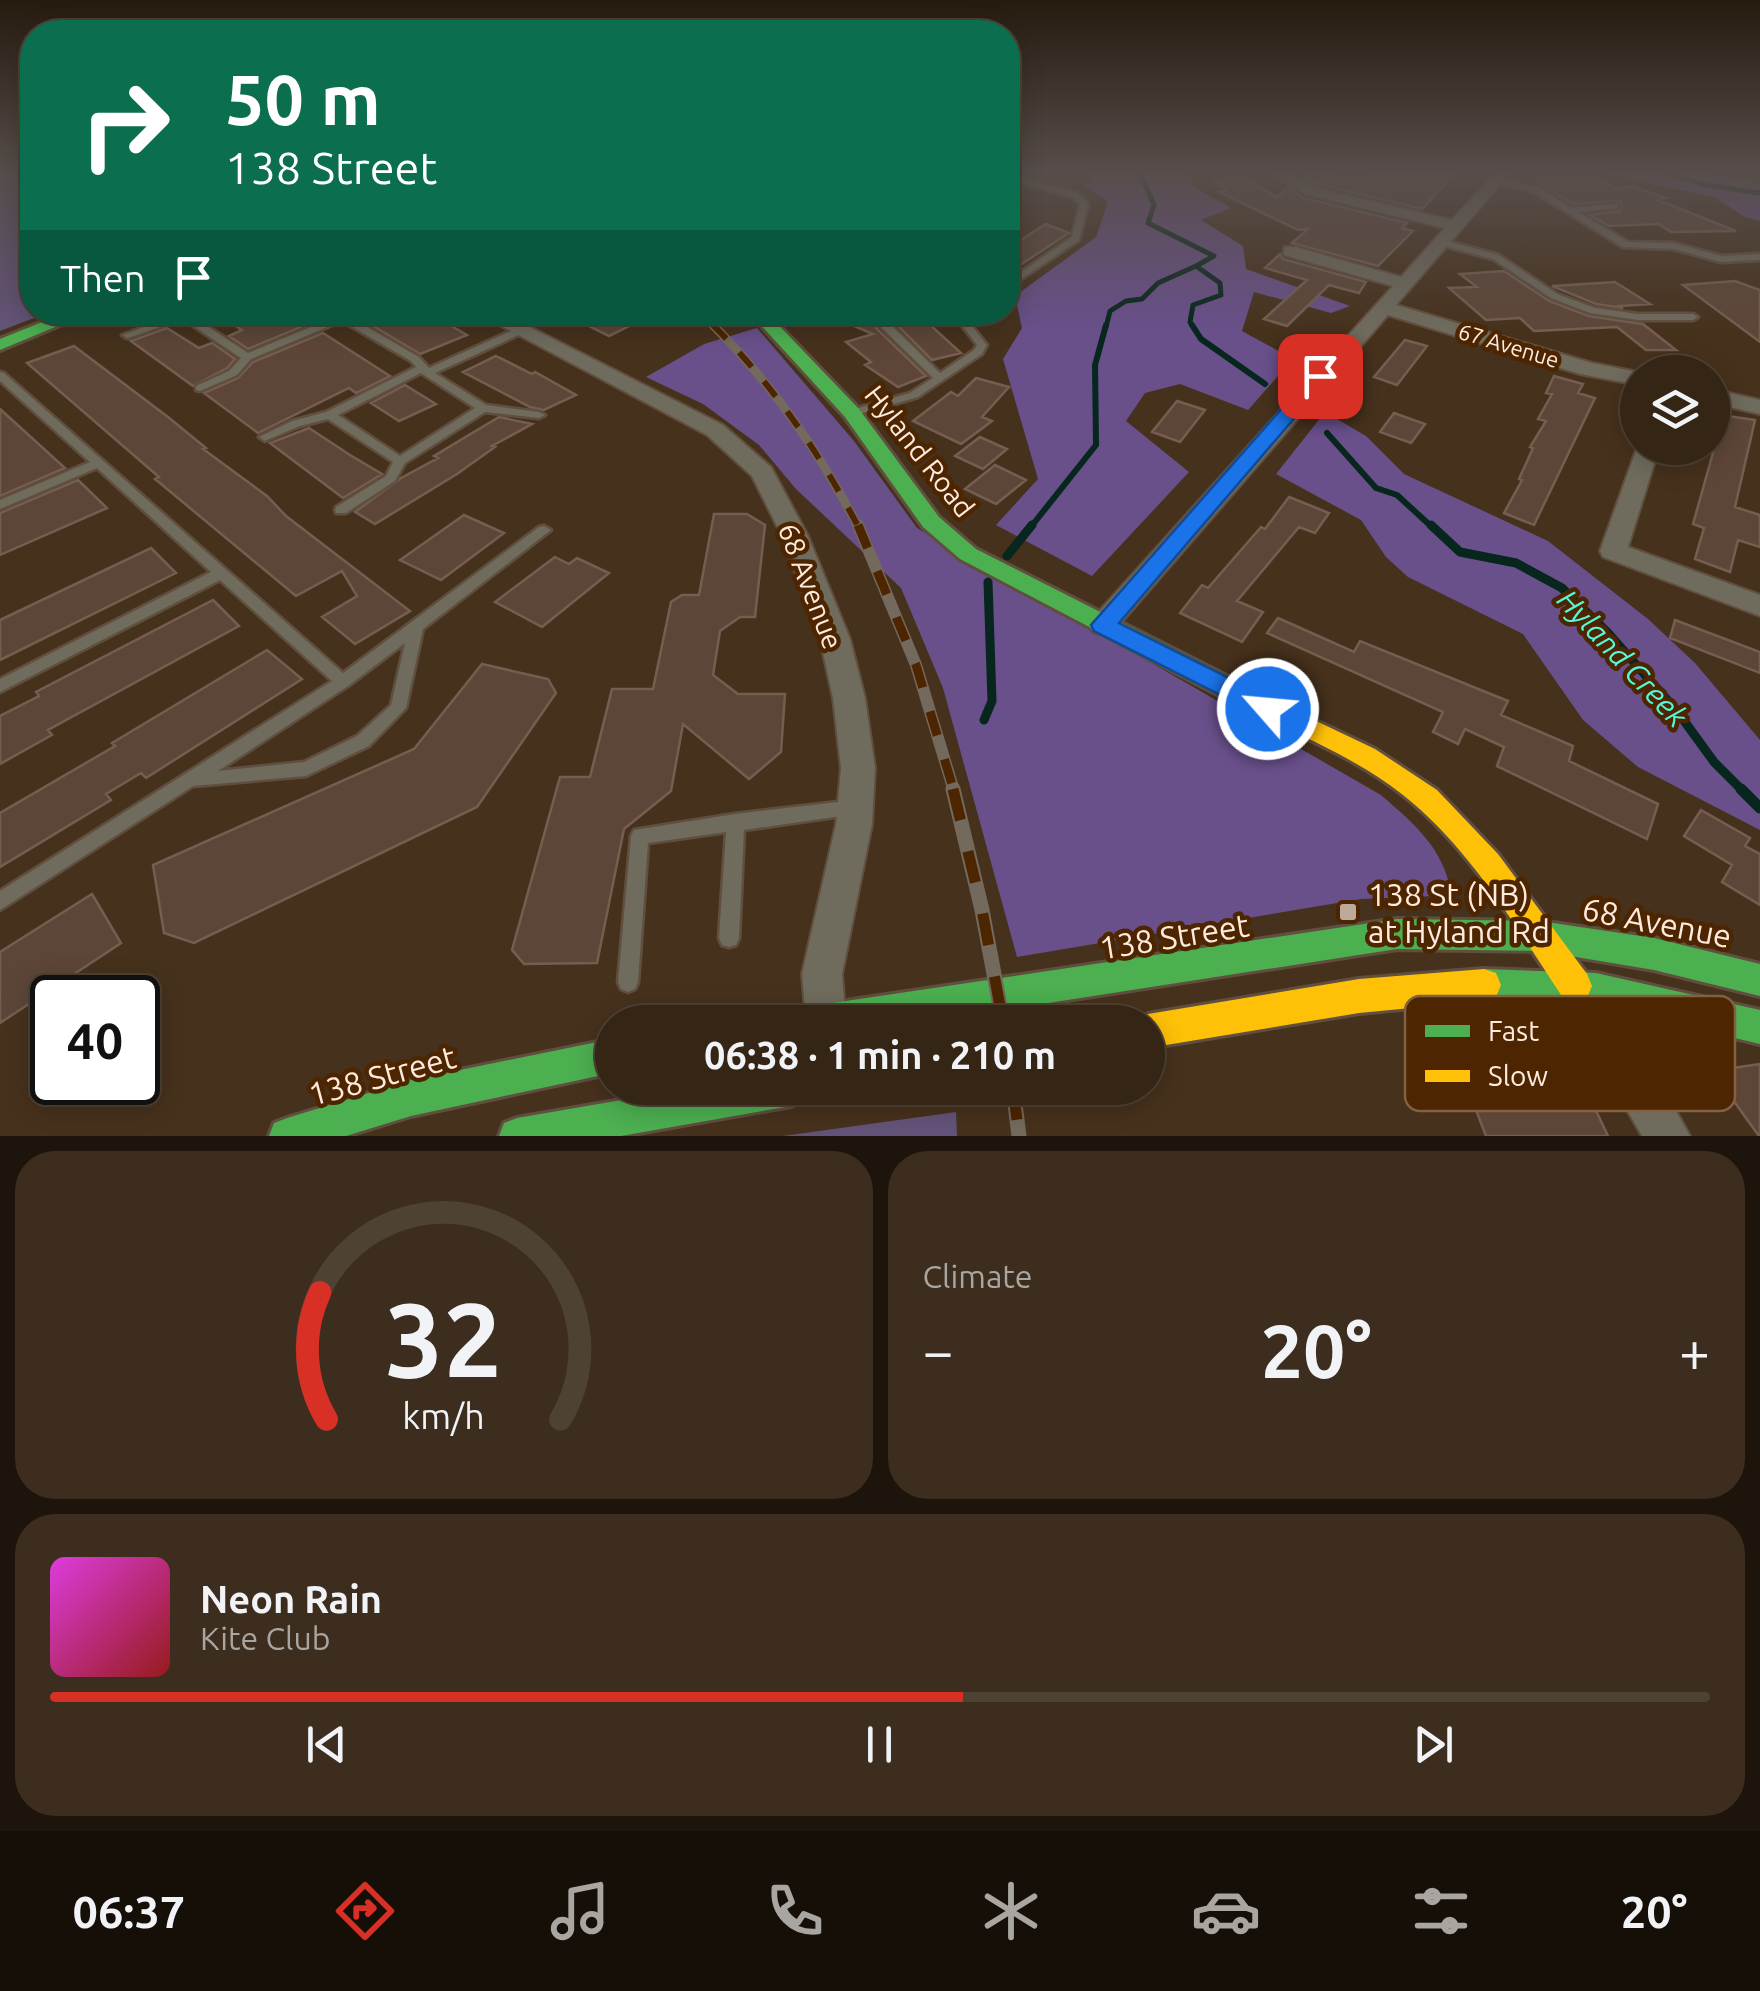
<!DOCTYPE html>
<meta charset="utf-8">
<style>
:root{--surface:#342515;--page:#3c2d1e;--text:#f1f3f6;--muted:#a9a5a0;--line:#4e4234;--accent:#d93025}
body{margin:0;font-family:Ubuntu,sans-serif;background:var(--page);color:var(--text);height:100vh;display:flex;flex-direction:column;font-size:38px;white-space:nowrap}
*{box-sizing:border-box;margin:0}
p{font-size:32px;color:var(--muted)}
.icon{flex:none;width:55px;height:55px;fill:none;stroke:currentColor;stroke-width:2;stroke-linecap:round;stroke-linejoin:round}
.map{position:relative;height:1136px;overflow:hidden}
.drawer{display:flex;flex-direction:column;gap:15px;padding:15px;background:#1d140c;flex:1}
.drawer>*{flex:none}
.banner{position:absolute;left:20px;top:20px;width:1000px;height:305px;border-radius:40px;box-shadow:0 5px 25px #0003,0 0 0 2px var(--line);background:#0b6e4f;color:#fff;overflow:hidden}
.buttons{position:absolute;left:1620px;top:355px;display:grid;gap:20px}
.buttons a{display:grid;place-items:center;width:110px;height:110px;border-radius:50%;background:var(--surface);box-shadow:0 5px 25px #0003,0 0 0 2px var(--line);font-size:50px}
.speed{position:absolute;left:30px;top:975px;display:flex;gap:20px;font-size:50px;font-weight:700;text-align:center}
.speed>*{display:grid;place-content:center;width:130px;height:130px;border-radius:50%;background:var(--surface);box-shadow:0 5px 25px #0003,0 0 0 2px var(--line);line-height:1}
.speed .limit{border:5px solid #111;border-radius:15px;background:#fff;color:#111}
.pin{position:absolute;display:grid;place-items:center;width:85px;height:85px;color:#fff;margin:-42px;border-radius:20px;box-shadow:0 5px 15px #0006}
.me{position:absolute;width:110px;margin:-55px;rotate:297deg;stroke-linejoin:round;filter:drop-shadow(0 0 8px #0008)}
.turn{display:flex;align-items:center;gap:35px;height:210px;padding:0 40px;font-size:45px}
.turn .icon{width:130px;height:130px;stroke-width:2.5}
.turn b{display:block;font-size:70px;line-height:85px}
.then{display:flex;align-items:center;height:95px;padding:0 40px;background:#0003;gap:20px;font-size:38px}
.big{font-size:75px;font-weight:700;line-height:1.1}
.drawer .widget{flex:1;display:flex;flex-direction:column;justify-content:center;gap:15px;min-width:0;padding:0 35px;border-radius:40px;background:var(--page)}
.drawer .dial{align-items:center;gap:0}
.dial svg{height:260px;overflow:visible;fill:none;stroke:var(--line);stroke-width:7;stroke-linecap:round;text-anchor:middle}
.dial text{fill:var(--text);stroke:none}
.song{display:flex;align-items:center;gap:30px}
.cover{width:120px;height:120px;border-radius:15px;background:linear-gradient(135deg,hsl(300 70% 55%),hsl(0 70% 35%))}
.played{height:10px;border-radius:5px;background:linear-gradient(90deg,var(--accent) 55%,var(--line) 55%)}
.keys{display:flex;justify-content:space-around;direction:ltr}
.heat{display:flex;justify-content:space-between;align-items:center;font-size:55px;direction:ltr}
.drawer .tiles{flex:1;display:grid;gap:15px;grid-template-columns:1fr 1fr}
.widget:last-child{grid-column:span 2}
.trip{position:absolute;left:595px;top:1005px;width:570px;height:100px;border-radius:50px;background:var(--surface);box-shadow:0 5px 25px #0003,0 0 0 2px var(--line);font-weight:700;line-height:100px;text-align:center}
.menu{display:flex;height:160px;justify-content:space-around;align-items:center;background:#150f08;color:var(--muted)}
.menu .icon{width:70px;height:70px}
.menu .active{color:var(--accent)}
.menu b{font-size:45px;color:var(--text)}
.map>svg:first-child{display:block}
.green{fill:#635379}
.forest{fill:#69508b}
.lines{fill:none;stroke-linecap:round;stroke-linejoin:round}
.stream-far3{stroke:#06261e;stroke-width:5}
.stream-far2{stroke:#06261e;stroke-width:6}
.stream-far1{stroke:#06261e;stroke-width:9}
.stream{stroke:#06261e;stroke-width:11}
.building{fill:#5d4638;stroke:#755e51;stroke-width:2.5}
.lane-casing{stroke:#604f3e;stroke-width:5}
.street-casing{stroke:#604f3e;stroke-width:4}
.fast-casing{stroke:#604f3e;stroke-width:6}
.slow-casing{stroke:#604f3e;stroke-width:6}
.lane{fill:#6f6b5d;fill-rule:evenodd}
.street{fill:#6f6b5d;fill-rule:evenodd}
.fast{fill:#4caf50;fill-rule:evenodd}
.slow{fill:#ffc107;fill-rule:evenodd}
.rail-far3-casing{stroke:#73695c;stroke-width:8}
.rail-far2-casing{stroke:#73695c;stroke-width:9}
.rail-far1-casing{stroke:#73695c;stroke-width:12}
.rail-casing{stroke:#73695c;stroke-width:15}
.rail-far3{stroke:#4d2500;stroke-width:5;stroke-dasharray:14;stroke-linecap:butt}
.rail-far2{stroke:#4d2500;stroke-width:6;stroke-dasharray:19;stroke-linecap:butt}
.rail-far1{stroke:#4d2500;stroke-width:9;stroke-dasharray:25;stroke-linecap:butt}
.rail{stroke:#4d2500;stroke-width:11;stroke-dasharray:32;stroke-linecap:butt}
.route{fill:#1a73e8;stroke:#114b97;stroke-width:2.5}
.poi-dot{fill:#beaa99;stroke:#4d2500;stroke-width:4}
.labels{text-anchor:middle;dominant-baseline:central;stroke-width:9;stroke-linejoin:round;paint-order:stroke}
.far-street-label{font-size:22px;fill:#feebdd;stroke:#4d2500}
.street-label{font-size:28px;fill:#feebdd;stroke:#4d2500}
.water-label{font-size:30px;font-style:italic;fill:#54f7d9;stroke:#4d2500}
.near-poi-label{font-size:32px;fill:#feebdd;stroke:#4d2500;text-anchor:start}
.near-street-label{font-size:32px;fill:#feebdd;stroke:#4d2500}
.key{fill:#4d2500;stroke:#826042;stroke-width:2.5}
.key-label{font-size:28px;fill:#feebdd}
</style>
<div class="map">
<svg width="1760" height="1136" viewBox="0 0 1760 1136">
<rect width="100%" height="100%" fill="#46311c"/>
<path class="green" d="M0,173H32V312L47,313L0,331Z
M956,1112L957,1136H783Z"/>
<path class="forest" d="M1086,173H1187L1194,187L1231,208L1201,220L1243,246L1246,269L1350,306L1331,313L1254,292L1242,331L1293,359L1248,410L1180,384L1145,393L1126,421L1189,472L1092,576L996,525L1038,479L1003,359L1022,328L1015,296L1096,237L1108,202L1085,186L1093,177Z
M1603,173H1707L1760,183V221L1745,217L1714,197Z
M757,328L854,441L917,528L1381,795C1411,821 1439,844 1449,883L1434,896L1361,899L1017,957L943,688L901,588L796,489L759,445L703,404L646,377L704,344Z
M1325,412L1366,436L1404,474L1548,541L1648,619L1695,663L1760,740V830L1638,767L1583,720L1523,634L1408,577L1386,557L1361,520L1276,474Z"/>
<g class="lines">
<path class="stream-far3" d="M1140,173L1154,205L1148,223L1214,256L1196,266L1220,283L1221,295L1193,305L1190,322L1193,327
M1665,173L1707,185L1760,193
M1106,327L1110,311L1126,301L1142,299L1158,283L1196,266"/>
<path class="stream-far2" d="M1192,325L1201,339L1265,384
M1327,433L1376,488L1397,495L1433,528
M1030,528L1096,445L1095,365L1106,325"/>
<path class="stream-far1" d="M1431,525L1460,552L1516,563L1562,588L1608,633L1677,711L1714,762L1743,791
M1007,556L1032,525
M984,720L992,701L988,582"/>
<path class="stream" d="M1741,789L1760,808"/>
</g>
<path class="building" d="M1309,173L1367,180L1368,173H1455L1422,209L1317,184L1303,177Z
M1242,177L1277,197L1288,188L1304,198L1407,223L1402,228L1413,231L1378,266L1292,243L1308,229L1298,230L1219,192L1227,190L1213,181Z
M1598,178L1616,189L1632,186L1666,198L1658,200L1736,231L1671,232L1659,224L1609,226L1590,215L1621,211V201L1572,204L1534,179Z
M1046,224L1069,233L1008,273V248Z
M1280,254L1283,259L1366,282L1359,293L1329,285L1287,326L1264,319L1307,280L1265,268Z
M1504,271L1549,301L1589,316L1643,324L1676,350H1646L1617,327L1534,331L1520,318L1486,320L1449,288L1477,287L1460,274Z
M1735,281L1760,290V342L1683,285Z
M1615,282L1650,304L1620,306L1623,308L1596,304L1552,286Z
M246,312L264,321L285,312L327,316L248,349L229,336L242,330L226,320Z
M383,312H427L467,335L420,354L363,320Z
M561,312H620L639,321L609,336Z
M822,312H916L961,353L932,360L890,318H876V328L926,376L898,387L865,365L871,362L846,342L873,334Z
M167,328L199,348L212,343L235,359L227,368L193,386L131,341Z
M323,333L390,376L356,393L349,388L258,433L204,393L238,378L253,362Z
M1405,340L1427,346L1397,385L1374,377Z
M74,346L168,417L206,448L203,449L267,496L286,516L410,611L355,644L322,617L357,596L342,571L296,596L155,479L159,477L27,363Z
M496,356L532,374L535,372L576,395L544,410L530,407L463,372Z
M1554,376L1583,384L1578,393L1595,398L1534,525L1504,513L1522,480L1519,479L1533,448L1530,447L1546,421L1538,419L1552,394L1546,393Z
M976,378L1009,387L982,417L992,421L961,444L913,421L951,392L958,396Z
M405,385L436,404L399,421L371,403Z
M1177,401L1205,410L1180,442L1152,432Z
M0,409L65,468L0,496Z
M1394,413L1425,424L1411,443L1380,432Z
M1721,415L1755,420L1735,507L1760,515V547L1738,540L1730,572L1695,559L1704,528L1693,524L1722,421H1725Z
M499,417L532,424L492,446L495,447L457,474L375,524L355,512L401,478L438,458L434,456Z
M309,428L350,455L382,474L343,498L270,443Z
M980,437L1007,449L983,469L955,456Z
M995,465L1026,480L996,504L965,489Z
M78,480L107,508L0,555V513Z
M1289,497L1329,513L1315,533L1299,527L1237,601L1263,612L1242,642L1180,613L1202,585L1208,588L1261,527L1265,529Z
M714,514H747L765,525L755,617H740L720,631L713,675L738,694H785L781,752L749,779L683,724L671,791L624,829L597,963L524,964L512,950L560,777H590L612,689H653L671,602L682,595H699Z
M464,515L504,533L441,580L400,560Z
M151,548L176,573L0,660V620Z
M555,557L569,564L577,558L609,573L542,627L495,602Z
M213,600L239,626L48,730L52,735L0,764V716L39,696L36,692Z
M1278,618L1354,652L1360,641L1508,701L1501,715L1573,746L1569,761L1658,804L1647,839L1497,766L1504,747L1465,729L1458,744L1433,732L1443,712L1267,633Z
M1675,620L1760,652V673L1670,638Z
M267,650L302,679L146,778L141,773L106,794L111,800L0,867V813L115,746L112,743Z
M482,664L548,679L556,693L477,807L194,943L164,933L153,865L414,749Z
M1701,810L1750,838L1745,846L1760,854V905L1722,882L1732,865L1684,836Z
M92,894L121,943L0,1023V952Z
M1760,1064V1136H1759L1712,1071Z
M1463,1076L1582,1081L1608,1136H1486Z"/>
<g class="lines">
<g class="lane-casing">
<path id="lane" d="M1008,175L1078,193L1088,204L1079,240L1008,288V281L1072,237L1080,204L1072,197L1008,179Z
M1493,178L1540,188L1571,208L1618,204V208H1615L1578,212L1628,242L1674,243L1721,256L1760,254V260L1721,262L1674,249L1623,247L1534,192L1493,182Z
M1440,239L1499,255L1557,294L1595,308L1638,314H1693L1698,317L1693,320H1638L1590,313L1551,298L1493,259L1437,244L1436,242Z
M184,312H197L192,316L248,353L335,317L328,312H341L419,357L429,368L515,329H523V333L435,373L486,405L539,412L545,415L539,418L485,412L405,463L395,481L346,513H336L335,510L336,507L386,476L393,462L328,419L300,426L269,439L265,441L259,437L292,421L326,412L416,367L411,361L342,321L251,359L237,375L200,391L196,390V386L229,371L241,358L183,319L131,337L127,338L122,335ZM421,373L475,408L400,456L338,415Z
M789,312H803L774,326L765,324Z
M960,312H971L966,318L987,345L982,354L918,397L856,415H848V411L910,393L933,378L879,325V321H887L940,373L974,350L977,345L956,318Z
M0,372L4,373L343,673L539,527L544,526L551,530L423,629L406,708L369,746L306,776L193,786L0,910V891L332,681L220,580L0,692V679L211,572L97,468L0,509V500L90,462L0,381ZM405,643L391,705L357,736L304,762L218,771L348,686Z
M855,800L861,802L864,807L861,812L855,814L744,830L739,938L736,945L729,947L722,945L719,938L726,832L648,843L638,982L635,989L628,992L621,989L618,982L631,836L634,830L735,814Z"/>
</g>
<g class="street-casing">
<path id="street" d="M1270,173H1289L1316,188L1452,220L1495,173H1510L1396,305L1592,363L1638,372V385L1580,374L1388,315L1113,632L1103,635L1093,632L1088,625L1093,618L1393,286L1284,255V247H1296L1401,277L1445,228L1305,194Z
M475,312H500L723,425L771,467L808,536L850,639L865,698L875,768L872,824L842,974L846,1022H806L802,974L836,824L841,768L833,698L820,639L782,536L752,476L707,435Z
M1712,389L1760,400V414L1712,403Z
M1638,445L1659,448L1628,547L1760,595V616L1603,557L1600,551Z
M1576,967L1590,973L1630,1029L1690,1136H1642L1556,987L1562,973Z"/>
</g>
<g class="fast-casing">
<path id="fast" d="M67,312H91L0,350V339Z
M749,312H766L859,409L939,517L976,549L1260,693L1264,700L1260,707L1251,710L1242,707L960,559L923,527L845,417Z
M1397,919L1540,921L1654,938L1760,964V996L1654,970L1540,951L1397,949L925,1022H802L807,1010L819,1005Z
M1484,969L1596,973L1760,1010V1044L1596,1005L1484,1001L1472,997L1467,985L1472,973Z
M612,1039V1073L411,1116L346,1136H269L274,1123L287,1118L411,1080Z
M691,1088H809L804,1101L791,1106L621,1136H499L504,1123L517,1118Z"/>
</g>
<g class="slow-casing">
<path id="slow" d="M1251,690L1375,749L1437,790L1498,854L1587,974L1592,986L1587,998L1575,1002L1563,998C1516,927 1470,848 1403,795C1355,757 1296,734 1242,707L1238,700L1242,693Z
M1484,969L1496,973L1501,985L1496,997L1484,1001L1359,1013L1148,1048V1022H1134L1148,1014L1359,979Z"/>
</g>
<use href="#lane" class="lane"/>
<use href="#street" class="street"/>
<use href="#fast" class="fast"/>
<use href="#slow" class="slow"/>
<g class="rail-far3-casing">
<path id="rail-far3" d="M701,312L716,327"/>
</g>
<g class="rail-far2-casing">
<path id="rail-far2" d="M713,325C774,386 819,452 859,528"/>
</g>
<g class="rail-far1-casing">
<path id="rail-far1" d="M858,525L916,665L954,791"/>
</g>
<g class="rail-casing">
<path id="rail" d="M953,789L982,910L1003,1022
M1013,1088L1019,1136"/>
</g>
<use href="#rail-far3" class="rail-far3"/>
<use href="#rail-far2" class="rail-far2"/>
<use href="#rail-far1" class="rail-far1"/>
<use href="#rail" class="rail"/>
</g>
<linearGradient id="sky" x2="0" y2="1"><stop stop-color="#261b0f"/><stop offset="0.52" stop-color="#574e4b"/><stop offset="1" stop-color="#574e4b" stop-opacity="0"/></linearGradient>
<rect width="1760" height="332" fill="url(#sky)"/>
<path class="route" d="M1320,371L1327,372V380L1119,623L1277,702L1281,709L1277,716L1268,719L1094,631L1091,625L1314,372Z"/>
<rect class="poi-dot" x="1338" y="902" width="20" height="20" rx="5"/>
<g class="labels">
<g class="far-street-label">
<text transform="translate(1509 345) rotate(17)">67 Avenue</text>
</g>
<g class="street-label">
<text transform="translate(920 451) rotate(52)">Hyland Road</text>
<text transform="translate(811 586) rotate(69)">68 Avenue</text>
</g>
<g class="water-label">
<text transform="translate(1623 658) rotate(47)">Hyland Creek</text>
</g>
<g class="near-poi-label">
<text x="1368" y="894">138 St (NB)<tspan x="1368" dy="37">at Hyland Rd</tspan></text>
</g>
<g class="near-street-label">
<text transform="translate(1657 922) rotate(11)">68 Avenue</text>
<text transform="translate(1174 936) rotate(-9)">138 Street</text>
<text transform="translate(382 1075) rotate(-15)">138 Street</text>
</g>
</g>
<rect x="1405" y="996" width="330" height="115" rx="15" class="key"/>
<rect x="1425" y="1025" width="45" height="12" fill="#4caf50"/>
<rect x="1425" y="1070" width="45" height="12" fill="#ffc107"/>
<g class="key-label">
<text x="1488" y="1041">Fast</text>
<text x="1488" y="1086">Slow</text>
</g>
</svg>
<div class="buttons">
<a><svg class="icon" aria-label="layers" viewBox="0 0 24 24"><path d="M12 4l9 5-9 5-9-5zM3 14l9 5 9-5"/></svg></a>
</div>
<div class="speed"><div class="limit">40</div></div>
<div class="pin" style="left:1320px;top:376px;background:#d93025"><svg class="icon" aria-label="arrive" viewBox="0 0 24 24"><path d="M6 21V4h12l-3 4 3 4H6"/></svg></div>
<svg class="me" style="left:1268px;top:709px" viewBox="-20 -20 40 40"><circle r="17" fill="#1a73e8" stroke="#fff" stroke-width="3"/><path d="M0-11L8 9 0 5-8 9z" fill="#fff"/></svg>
<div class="trip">06:38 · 1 min · 210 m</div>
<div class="banner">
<div class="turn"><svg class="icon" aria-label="right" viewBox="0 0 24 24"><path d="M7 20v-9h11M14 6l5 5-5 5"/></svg><div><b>50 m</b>138 Street</div></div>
<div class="then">Then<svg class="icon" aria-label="arrive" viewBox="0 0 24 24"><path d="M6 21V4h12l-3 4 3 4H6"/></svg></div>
</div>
</div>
<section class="drawer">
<div class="tiles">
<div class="widget dial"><svg viewBox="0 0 100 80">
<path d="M14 69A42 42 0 1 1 86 69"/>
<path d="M14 69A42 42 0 0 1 12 30" stroke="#d93025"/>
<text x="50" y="56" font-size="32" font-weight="700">32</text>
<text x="50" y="72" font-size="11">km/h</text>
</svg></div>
<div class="widget"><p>Climate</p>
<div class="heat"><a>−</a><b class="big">20°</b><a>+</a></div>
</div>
<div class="widget">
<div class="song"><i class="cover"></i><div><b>Neon Rain</b><p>Kite Club</p></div></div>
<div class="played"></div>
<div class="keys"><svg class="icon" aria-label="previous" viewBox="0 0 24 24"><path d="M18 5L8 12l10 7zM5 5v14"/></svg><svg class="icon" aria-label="pause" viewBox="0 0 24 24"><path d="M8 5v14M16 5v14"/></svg><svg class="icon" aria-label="next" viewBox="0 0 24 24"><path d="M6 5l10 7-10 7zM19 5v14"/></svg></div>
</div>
</div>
</section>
<nav class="menu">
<b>06:37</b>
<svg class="icon active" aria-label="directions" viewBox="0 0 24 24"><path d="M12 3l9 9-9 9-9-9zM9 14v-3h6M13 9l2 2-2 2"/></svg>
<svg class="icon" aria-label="music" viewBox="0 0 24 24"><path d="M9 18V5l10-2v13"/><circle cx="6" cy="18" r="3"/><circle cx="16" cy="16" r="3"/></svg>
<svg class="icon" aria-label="phone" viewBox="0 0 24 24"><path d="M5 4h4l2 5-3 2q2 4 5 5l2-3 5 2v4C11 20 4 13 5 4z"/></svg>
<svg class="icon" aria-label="climate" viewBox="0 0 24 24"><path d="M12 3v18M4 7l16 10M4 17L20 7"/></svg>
<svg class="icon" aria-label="car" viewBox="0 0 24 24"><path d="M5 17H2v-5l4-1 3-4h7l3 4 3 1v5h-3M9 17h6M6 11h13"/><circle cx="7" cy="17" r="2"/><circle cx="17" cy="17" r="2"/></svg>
<svg class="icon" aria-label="filters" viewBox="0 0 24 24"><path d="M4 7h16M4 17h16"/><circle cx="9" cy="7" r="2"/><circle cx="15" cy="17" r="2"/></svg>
<b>20°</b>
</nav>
